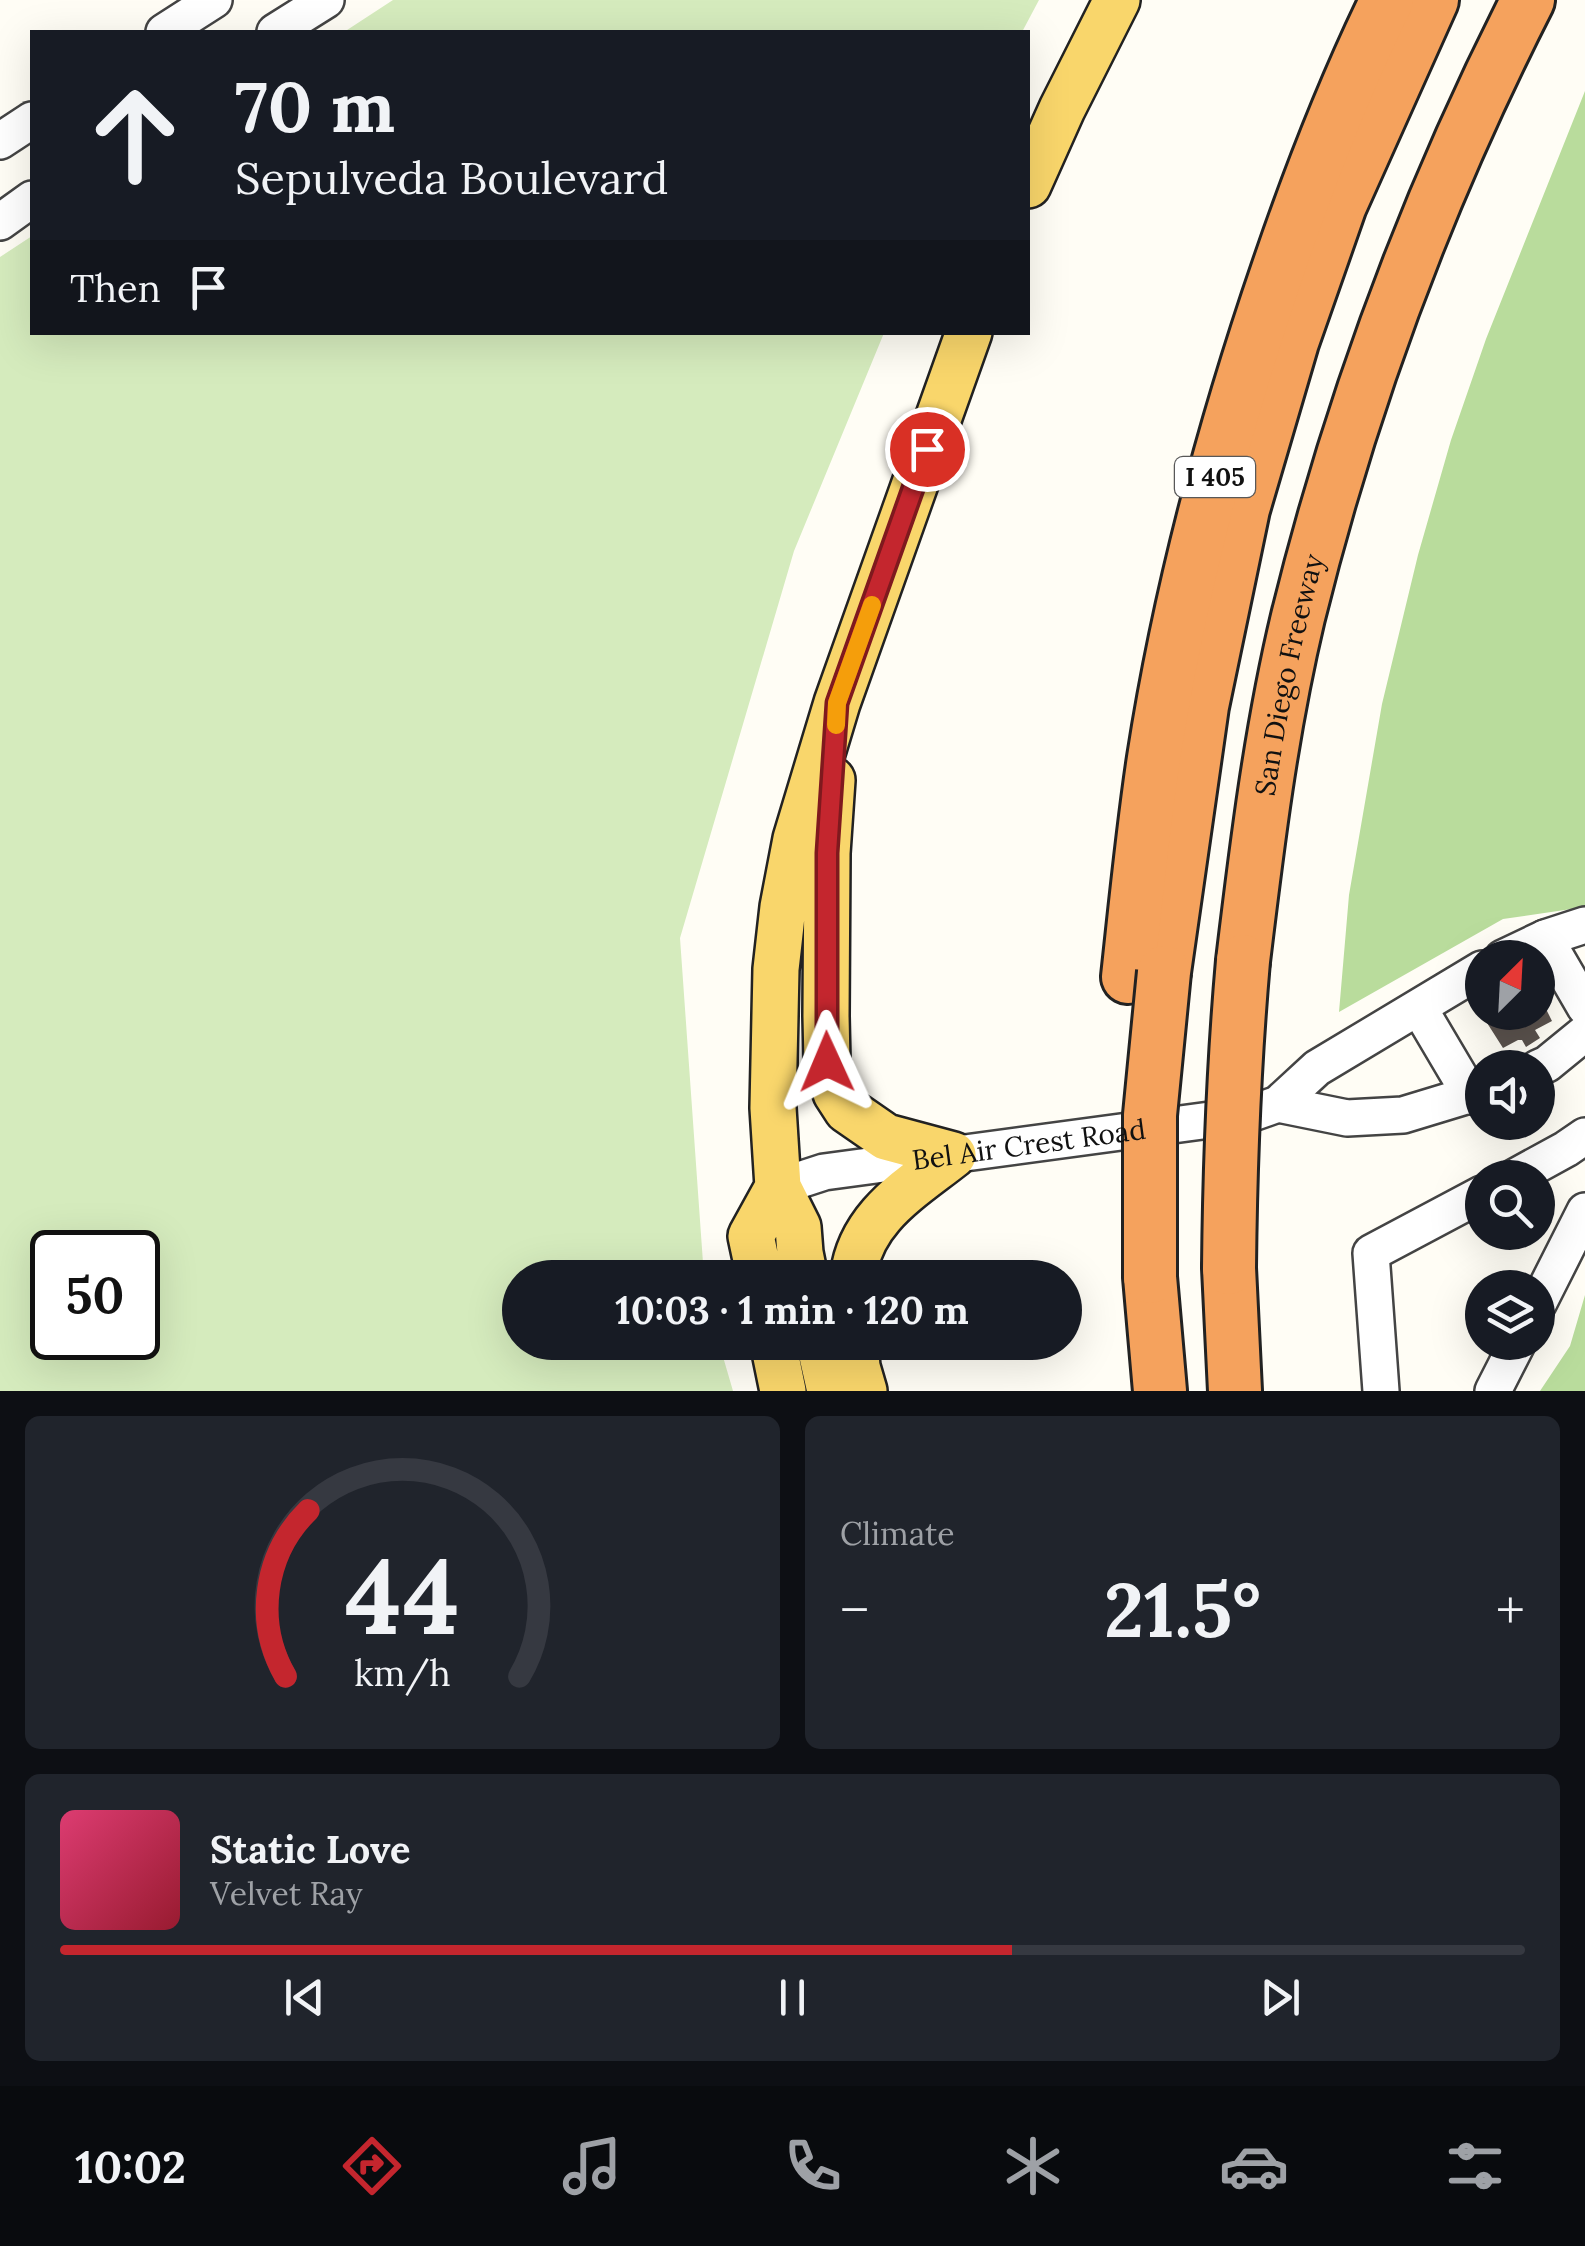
<!DOCTYPE html>
<meta charset="utf-8">
<style>
:root{--surface:#171b24;--page:#20242c;--text:#f1f3f6;--muted:#9ea1a6;--line:#363941;--accent:#c4262e}
body{margin:0;font-family:Lora,serif;background:var(--page);color:var(--text);height:100vh;display:flex;flex-direction:column;font-size:38px;white-space:nowrap}
*{box-sizing:border-box;margin:0}
p{font-size:32px;color:var(--muted)}
.icon{flex:none;width:55px;height:55px;fill:none;stroke:currentColor;stroke-width:2;stroke-linecap:round;stroke-linejoin:round}
.map{position:relative;height:1391px;overflow:hidden}
.panel{display:flex;flex-direction:column;gap:25px;padding:25px;background:#0d0f14;flex:1}
.panel>*{flex:none}
.banner{position:absolute;left:30px;top:30px;width:1000px;height:305px;border-radius:0px;box-shadow:0 10px 40px #0002;background:#171b24;color:var(--text);overflow:hidden}
.needle{width:65px;rotate:24deg}
.tools{position:absolute;left:1465px;top:940px;display:grid;gap:20px}
.tools a{display:grid;place-items:center;width:90px;height:90px;border-radius:50%;background:var(--surface);box-shadow:0 10px 40px #0002;font-size:50px}
.speed{position:absolute;left:30px;top:1230px;display:flex;gap:20px;font-size:50px;font-weight:700;text-align:center}
.speed>*{display:grid;place-content:center;width:130px;height:130px;border-radius:50%;background:var(--surface);box-shadow:0 10px 40px #0002;line-height:1}
.speed .limit{border:5px solid #111;border-radius:15px;background:#fff;color:#111}
.pin{position:absolute;display:grid;place-items:center;width:85px;height:85px;color:#fff;margin:-42px;border:5px solid #fff;border-radius:50%;box-shadow:0 2px 10px #0007}
.me{position:absolute;width:110px;margin:-55px;rotate:359deg;stroke-linejoin:round;filter:drop-shadow(0 0 8px #0008)}
.turn{display:flex;align-items:center;gap:35px;height:210px;padding:0 40px;font-size:45px}
.turn .icon{width:130px;height:130px;stroke-width:2.5}
.turn b{display:block;font-size:70px;line-height:85px}
.then{display:flex;align-items:center;height:95px;padding:0 40px;background:#0003;gap:20px;font-size:38px}
.big{font-size:75px;font-weight:800;line-height:1.1}
.panel .widget{flex:1;display:flex;flex-direction:column;justify-content:center;gap:15px;min-width:0;padding:0 35px;border-radius:15px;background:var(--page)}
.panel .dial{align-items:center;gap:0}
.dial svg{height:260px;overflow:visible;fill:none;stroke:var(--line);stroke-width:7;stroke-linecap:round;text-anchor:middle}
.dial text{fill:var(--text);stroke:none}
.song{display:flex;align-items:center;gap:30px}
.cover{width:120px;height:120px;border-radius:15px;background:linear-gradient(135deg,hsl(340 70% 55%),hsl(350 70% 35%))}
.played{height:10px;border-radius:5px;background:linear-gradient(90deg,var(--accent) 65%,var(--line) 65%)}
.keys{display:flex;justify-content:space-around;direction:ltr}
.heat{display:flex;justify-content:space-between;align-items:center;font-size:55px;direction:ltr}
.panel .tiles{flex:1;display:grid;gap:25px;grid-template-columns:1fr 1fr}
.widget:last-child{grid-column:span 2}
.trip{position:absolute;left:502px;top:1260px;width:580px;height:100px;border-radius:50px;background:var(--surface);box-shadow:0 10px 40px #0002;font-weight:800;line-height:100px;text-align:center}
.tab-bar{display:flex;height:160px;justify-content:space-around;align-items:center;background:#090b0e;color:var(--muted)}
.tab-bar .icon{width:70px;height:70px}
.tab-bar .current{color:var(--accent)}
.tab-bar b{font-size:45px;color:var(--text)}
.map>svg:first-child{display:block}
.green{fill:#d5ebbd;fill-rule:evenodd}
.forest{fill:#b9dc9c}
.building{fill:#5a524d}
.lines{fill:none;stroke-linecap:round;stroke-linejoin:round}
.minor-casing{stroke:#444;stroke-width:40}
.major-casing{stroke:#222;stroke-width:50}
.highway-casing{stroke:#222;stroke-width:58}
.minor{stroke:#fff;stroke-width:35}
.major{stroke:#f9d66b;stroke-width:45}
.highway{stroke:#f5a25d;stroke-width:52}
.highway-bridge-casing{stroke:#222;stroke-width:58;stroke-linecap:butt}
.highway-bridge{stroke:#f5a25d;stroke-width:52}
.route-casing{stroke:#7f191e;stroke-width:25}
.route{stroke:#c4262e;stroke-width:18}
.slow{stroke:#f59e0b;stroke-width:18}
.labels{text-anchor:middle;dominant-baseline:central;stroke-width:10;stroke-linejoin:round;paint-order:stroke}
.shield{fill:#fff;stroke:#585858;stroke-width:2.5}
.shield-label{font-size:25px;font-weight:bold;fill:#111}
.street-label{font-size:28px;fill:#111;stroke:#fff}
</style>
<div class="map">
<svg width="1585" height="1391" viewBox="0 0 1585 1391">
<rect width="100%" height="100%" fill="#fffdf5"/>
<path class="green" d="M393,0H1039L1022,32H344Z
M32,236V332L884,333L794,551L680,938L704,1277L520,1278V1342L719,1343L733,1391H0V257ZM52,1252H138V1338H52Z"/>
<path class="forest" d="M1585,91V907L1503,919L1339,1012L1349,895L1382,704L1418,555L1451,440L1486,339Z
M1585,1295V1391H1540L1570,1346Z"/>
<path class="building" d="M1538,993L1552,1021L1535,1030L1540,1038L1526,1047L1522,1040H1518L1503,1048L1482,1015L1483,1012H1538Z"/>
<g class="lines">
<g class="minor-casing">
<g id="minor">
<path d="M164,32L214,0"/>
<path d="M275,32L326,0"/>
<path d="M0,141L32,120"/>
<path d="M0,222L32,199"/>
<path d="M1545,938L1585,1007"/>
<path d="M1503,958L1545,938L1585,925"/>
<path d="M1419,1008L1471,1096"/>
<path d="M1538,1068L1547,1064L1585,1033"/>
<path d="M1278,1104L1347,1118L1403,1115L1482,1091"/>
<path d="M1513,1178L1566,1149L1585,1136"/>
<path id="s1" d="M778,1187L824,1172L1247,1115L1278,1104L1317,1068L1482,969"/>
<path d="M1538,1304L1585,1211"/>
<path d="M1381,1391L1371,1253L1482,1194"/>
<path d="M1493,1391L1518,1342"/>
</g>
</g>
<g class="major-casing">
<path id="major" d="M1028,185L1062,109L1117,0
M832,780L827,853L826,1016L827,1062L836,1093L847,1110L886,1137L953,1155
M760,1278L751,1236L778,1187
M805,1278L800,1253L798,1227L778,1187L773,1108L776,969L783,907L796,839L837,703L969,332
M853,1278C859,1218 910,1189 953,1155
M773,1342L783,1391
M819,1342L830,1391
M855,1342L857,1367L864,1391"/>
</g>
<g class="highway-casing">
<g id="highway">
<path id="s2" d="M1243,961C1257,845 1271,730 1298,617C1351,402 1428,196 1528,0"/>
<path d="M1164,972L1202,706L1243,509L1292,342L1340,205L1432,0"/>
<path d="M1128,977C1136,904 1143,831 1154,758C1180,591 1224,427 1279,267C1310,176 1345,86 1387,0"/>
<path d="M1229,1268L1235,1391"/>
<path d="M1150,1277L1160,1391"/>
</g>
</g>
<use href="#minor" class="minor"/>
<use href="#major" class="major"/>
<use href="#highway" class="highway"/>
<g class="highway-bridge-casing">
<path id="highway-bridge" d="M1229,1268C1230,1165 1234,1063 1243,961
M1150,1277V1115L1164,972"/>
</g>
<use href="#highway-bridge" class="highway-bridge"/>
</g>
<g class="lines">
<g class="route-casing">
<path id="route" d="M827,1062V853L837,703L927,449"/>
</g>
<use href="#route" class="route"/>
<path class="slow" d="M836,725L837,703L872,605"/>
</g>
<g class="labels">
<rect class="shield" x="1175" y="457" width="80" height="40" rx="8"/>
<g class="shield-label">
<text x="1215" y="477">I 405</text>
</g>
<g class="street-label">
<text stroke="none"><textPath href="#s2" startOffset="290">San Diego Freeway</textPath></text>
<text stroke="none"><textPath href="#s1" startOffset="255">Bel Air Crest Road</textPath></text>
</g>
</g>
</svg>
<div class="tools">
<a><svg class="needle" viewBox="-14 -14 28 28"><path d="M0-13l5 13h-10z" fill="#e53935"/><path d="M0 13l5-13h-10z" fill="#9ea1a6"/></svg></a>
<a><svg class="icon" aria-label="sound" viewBox="0 0 24 24"><path d="M4 9h4l5-4v14l-5-4H4zM17 9q2 3 0 6"/></svg></a>
<a><svg class="icon" aria-label="search" viewBox="0 0 24 24"><circle cx="10" cy="10" r="6"/><path d="M15 15l6 6"/></svg></a>
<a><svg class="icon" aria-label="layers" viewBox="0 0 24 24"><path d="M12 4l9 5-9 5-9-5zM3 14l9 5 9-5"/></svg></a>
</div>
<div class="speed"><div class="limit">50</div></div>
<div class="pin" style="left:927px;top:449px;background:#d93025"><svg class="icon" aria-label="arrive" viewBox="0 0 24 24"><path d="M6 21V4h12l-3 4 3 4H6"/></svg></div>
<svg class="me" style="left:827px;top:1062px" viewBox="-20 -20 40 40"><path d="M0-17L14 15 0 8-14 15z" fill="#c4262e" stroke="#fff" stroke-width="4"/></svg>
<div class="trip">10:03 · 1 min · 120 m</div>
<div class="banner">
<div class="turn"><svg class="icon" aria-label="ahead" viewBox="0 0 24 24"><path d="M12 20V5M6 11l6-6 6 6"/></svg><div><b>70 m</b>Sepulveda Boulevard</div></div>
<div class="then">Then<svg class="icon" aria-label="arrive" viewBox="0 0 24 24"><path d="M6 21V4h12l-3 4 3 4H6"/></svg></div>
</div>
</div>
<section class="panel">
<div class="tiles">
<div class="widget dial"><svg viewBox="0 0 100 80">
<path d="M14 69A42 42 0 1 1 86 69"/>
<path d="M14 69A42 42 0 0 1 21 18" stroke="#c4262e"/>
<text x="50" y="56" font-size="32" font-weight="700">44</text>
<text x="50" y="72" font-size="11">km/h</text>
</svg></div>
<div class="widget"><p>Climate</p>
<div class="heat"><a>−</a><b class="big">21.5°</b><a>+</a></div>
</div>
<div class="widget">
<div class="song"><i class="cover"></i><div><b>Static Love</b><p>Velvet Ray</p></div></div>
<div class="played"></div>
<div class="keys"><svg class="icon" aria-label="previous" viewBox="0 0 24 24"><path d="M18 5L8 12l10 7zM5 5v14"/></svg><svg class="icon" aria-label="pause" viewBox="0 0 24 24"><path d="M8 5v14M16 5v14"/></svg><svg class="icon" aria-label="next" viewBox="0 0 24 24"><path d="M6 5l10 7-10 7zM19 5v14"/></svg></div>
</div>
</div>
</section>
<nav class="tab-bar">
<b>10:02</b>
<svg class="icon current" aria-label="directions" viewBox="0 0 24 24"><path d="M12 3l9 9-9 9-9-9zM9 14v-3h6M13 9l2 2-2 2"/></svg>
<svg class="icon" aria-label="music" viewBox="0 0 24 24"><path d="M9 18V5l10-2v13"/><circle cx="6" cy="18" r="3"/><circle cx="16" cy="16" r="3"/></svg>
<svg class="icon" aria-label="phone" viewBox="0 0 24 24"><path d="M5 4h4l2 5-3 2q2 4 5 5l2-3 5 2v4C11 20 4 13 5 4z"/></svg>
<svg class="icon" aria-label="climate" viewBox="0 0 24 24"><path d="M12 3v18M4 7l16 10M4 17L20 7"/></svg>
<svg class="icon" aria-label="car" viewBox="0 0 24 24"><path d="M5 17H2v-5l4-1 3-4h7l3 4 3 1v5h-3M9 17h6M6 11h13"/><circle cx="7" cy="17" r="2"/><circle cx="17" cy="17" r="2"/></svg>
<svg class="icon" aria-label="filters" viewBox="0 0 24 24"><path d="M4 7h16M4 17h16"/><circle cx="9" cy="7" r="2"/><circle cx="15" cy="17" r="2"/></svg>
</nav>
